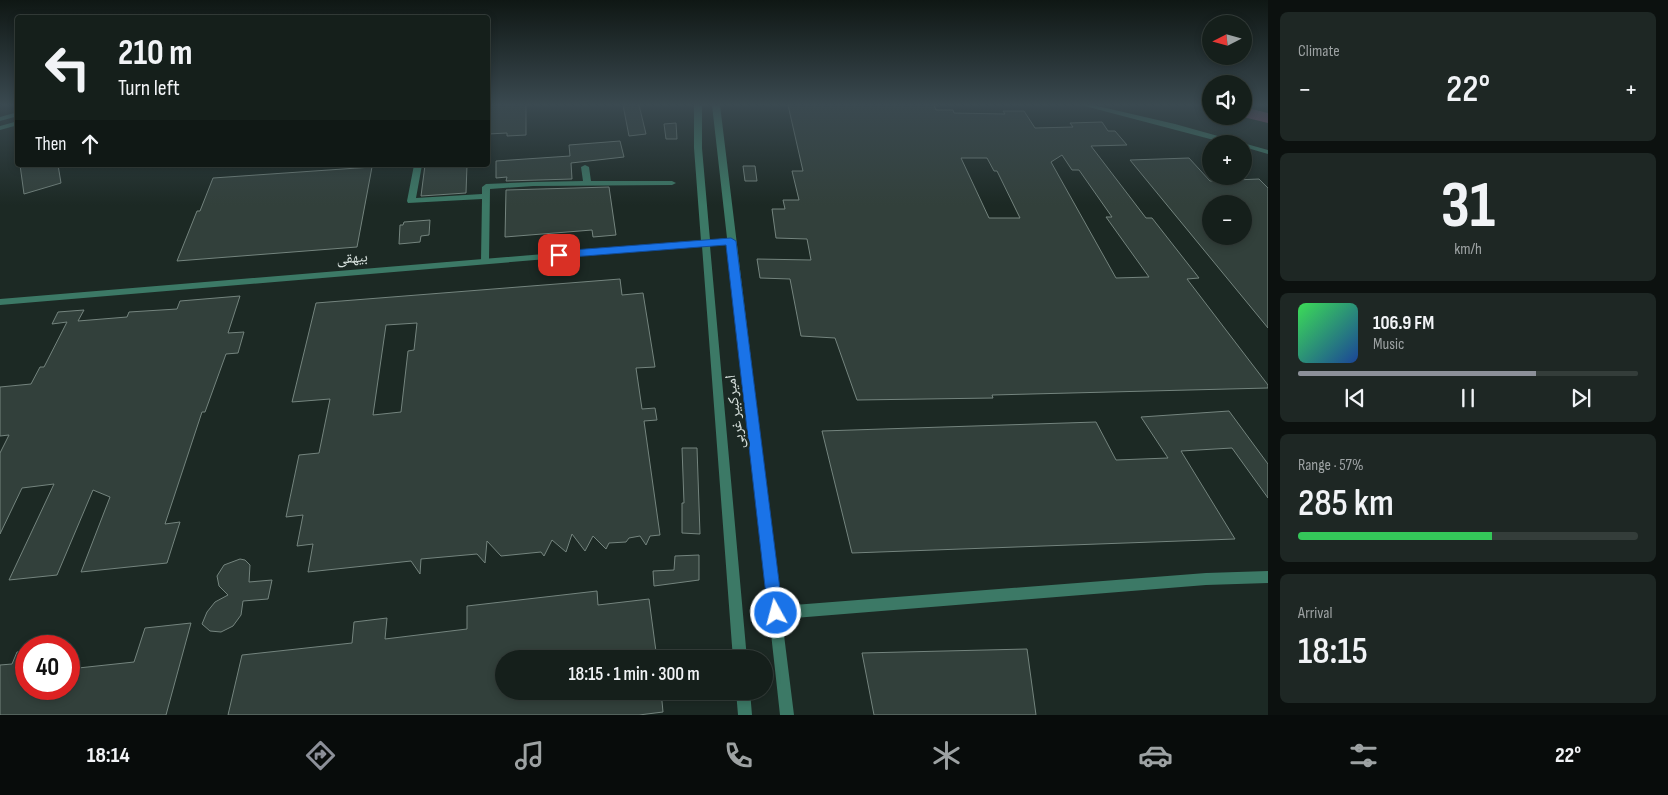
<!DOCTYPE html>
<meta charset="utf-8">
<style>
:root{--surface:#151f1b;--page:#1e2724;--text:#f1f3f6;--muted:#9da2a3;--line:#343d3a;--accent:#8c9099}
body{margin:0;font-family:"Sofia Sans Condensed","Noto Naskh Arabic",sans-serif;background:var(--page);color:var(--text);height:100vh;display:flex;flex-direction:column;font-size:19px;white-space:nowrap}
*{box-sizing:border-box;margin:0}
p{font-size:16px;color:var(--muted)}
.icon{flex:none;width:28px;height:28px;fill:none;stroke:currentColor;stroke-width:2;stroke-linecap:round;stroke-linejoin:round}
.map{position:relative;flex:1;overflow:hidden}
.side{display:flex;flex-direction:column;gap:12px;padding:12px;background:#0c110f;width:400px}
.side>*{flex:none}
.top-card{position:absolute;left:15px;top:15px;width:475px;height:152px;border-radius:5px;box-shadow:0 2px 8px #0003,0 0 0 1px var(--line);background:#151f1b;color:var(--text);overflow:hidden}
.needle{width:32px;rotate:264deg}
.tools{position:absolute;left:1202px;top:15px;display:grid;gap:10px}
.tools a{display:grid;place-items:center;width:50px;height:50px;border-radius:50%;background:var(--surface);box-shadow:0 2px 8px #0003,0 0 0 1px var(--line);font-size:25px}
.speed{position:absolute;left:15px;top:635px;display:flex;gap:10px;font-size:25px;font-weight:700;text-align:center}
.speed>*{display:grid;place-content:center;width:65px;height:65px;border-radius:50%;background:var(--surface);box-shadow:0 2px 8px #0003,0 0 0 1px var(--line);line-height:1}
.speed .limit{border:8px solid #d22;background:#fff;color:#111}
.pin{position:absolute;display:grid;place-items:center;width:42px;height:42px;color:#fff;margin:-21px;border-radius:10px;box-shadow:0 2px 8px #0006}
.me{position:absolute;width:55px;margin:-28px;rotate:353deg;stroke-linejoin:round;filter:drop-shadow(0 0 4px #0008)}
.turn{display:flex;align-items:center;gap:18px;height:105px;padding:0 20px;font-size:22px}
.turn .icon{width:65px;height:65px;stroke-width:2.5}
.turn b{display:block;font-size:35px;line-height:42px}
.then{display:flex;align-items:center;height:48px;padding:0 20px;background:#0003;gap:10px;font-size:19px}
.big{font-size:38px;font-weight:600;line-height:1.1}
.side .card{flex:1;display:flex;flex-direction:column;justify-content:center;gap:8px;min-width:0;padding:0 18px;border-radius:8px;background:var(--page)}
.side .dial{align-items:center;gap:0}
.dial b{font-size:65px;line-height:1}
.song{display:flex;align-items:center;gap:15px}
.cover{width:60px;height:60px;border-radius:8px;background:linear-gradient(135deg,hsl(130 70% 55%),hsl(220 70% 35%))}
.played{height:5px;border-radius:2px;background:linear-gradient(90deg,var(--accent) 70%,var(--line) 70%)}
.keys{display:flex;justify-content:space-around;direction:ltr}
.heat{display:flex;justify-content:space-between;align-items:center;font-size:28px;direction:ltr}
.charge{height:8px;border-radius:4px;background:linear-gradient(90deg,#34c759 57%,var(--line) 0)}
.trip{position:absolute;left:495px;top:650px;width:278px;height:50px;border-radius:25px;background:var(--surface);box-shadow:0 2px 8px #0003,0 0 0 1px var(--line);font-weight:600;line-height:50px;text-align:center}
.menu{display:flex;height:80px;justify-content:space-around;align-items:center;background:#080c0b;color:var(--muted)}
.menu .icon{width:35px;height:35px}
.menu .current{color:var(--accent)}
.menu b{font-size:22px;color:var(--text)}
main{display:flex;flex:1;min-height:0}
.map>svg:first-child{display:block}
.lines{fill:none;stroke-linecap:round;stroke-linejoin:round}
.river{fill:#83456a;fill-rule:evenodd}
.building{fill:#32403b;stroke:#74847e;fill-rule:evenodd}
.minor{fill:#3c7966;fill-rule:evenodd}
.tertiary{fill:#3c7966;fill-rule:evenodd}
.route{fill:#1a73e8;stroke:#114b97}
.labels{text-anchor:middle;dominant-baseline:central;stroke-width:5;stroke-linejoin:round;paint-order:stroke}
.street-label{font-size:15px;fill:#d8e1de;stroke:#1c2924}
</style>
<main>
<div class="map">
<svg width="1268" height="715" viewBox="0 0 1268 715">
<rect width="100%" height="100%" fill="#1c2924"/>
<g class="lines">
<path class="river" d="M1244,107L1268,113V123L1239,116H1244Z"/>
</g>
<path class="building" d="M488,105H526V135L507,136V133L488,134Z
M623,105H639L646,134L629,136Z
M788,105H934L936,110H953L954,113L1005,114L1003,111H1024L1035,128L1073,127L1070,123L1102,122L1108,131H1115L1127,145L1091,146L1146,218H1152L1199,278L1187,279L1268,385V388L992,395L993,398L857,400L835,338L801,336L790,279L760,278L757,259L811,260L807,239L776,238L772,209H785L783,200H799L792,171H803ZM1062,155L1072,170H1079L1112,217H1106L1149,277L1116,278L1051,162ZM961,158H987L994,171H997L1020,218H989Z
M676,123L677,139H666L664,124Z
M620,141L624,157L571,163L572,179L506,181L507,177L496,178V161L570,156L569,145Z
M1189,158L1210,181L1259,179L1268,188V328L1130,160ZM1211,204H1244V236H1211Z
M20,165H58L61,183L24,194Z
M425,165H467L466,193L421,196Z
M743,166H755L757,181H745Z
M372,167L357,247L177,261L197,211H200L213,178Z
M609,187L616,235L593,237L592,230L505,237L506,190Z
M430,220L429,235L421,236L420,242L399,244L400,225H403L404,222Z
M620,279L622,295L643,293L655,367L636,368L642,409L655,408L657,420L644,421L660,535L650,536L646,545L640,536L629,538L626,542L609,543L606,549L593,536L585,551L572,534L566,552L552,540L544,556L541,552L501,556L487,541L485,563L477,554L421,559L420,574L411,561L308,572L313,544L297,546L303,515L286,517L299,455L319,453L330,399L292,402L316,303ZM417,323L414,350L408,351L401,412L373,415L386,325Z
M240,296L228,333L244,332L238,353L226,354L205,412H202L165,524L180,522L167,563L81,572L110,497L93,490L57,575L9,580L54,484L22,488L0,534V453L9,435L0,436V387L31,384L40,367H44L67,322L52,324L58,312L84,310L78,321L127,317L129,312L177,309L180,301Z
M1229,411L1268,464V498L1232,448L1181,451L1235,539L852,553L822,431L1096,422L1116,460L1168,458L1141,417Z
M682,448H697L700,534L682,533V503H684Z
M699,555V580L654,586L653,571L674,570L675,556Z
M240,559L245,560L250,565L249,582L272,580L268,599L243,601L241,615L233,626L221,632L210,631L202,624L207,612L215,602L228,595L219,586L217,576L224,565Z
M597,591L598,605L649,599L657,659H504V691H661L663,712L639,715H228L242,655L352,643L354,622L387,618L385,639L467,629V606Z
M191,623L166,715H0V665L12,664L17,652L26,651V689H69V669L134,662L145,628Z
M1027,649L1036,715H874L862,653Z"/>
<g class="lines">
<path class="minor" d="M414,165H422L416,198L482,194V187L486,184L533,182L583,181L581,167L585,165L589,167L591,181H672L676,183L672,185L533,186L490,189L489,261L485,264L481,261L482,199L408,203L407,201Z"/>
<path class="tertiary" d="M694,105H702V148L710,240L727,238L712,105H720L781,606L1206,573L1268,571V583L1206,585L782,619L794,715H780L728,244L710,246L747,659H733L702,246L0,305V299L701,241L694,148Z
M1081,105H1093L1175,124L1268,150V154L1244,147V144H1229Z
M18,112V116L0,121V117Z
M18,121V125L0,130V126Z
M736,691H750L752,715H738Z"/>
</g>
<linearGradient id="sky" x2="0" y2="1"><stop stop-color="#0f1714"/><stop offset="0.51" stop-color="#3a4950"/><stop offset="1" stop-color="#3a4950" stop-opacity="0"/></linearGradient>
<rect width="1268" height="205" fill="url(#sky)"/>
<path class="route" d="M731,238L736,241L783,613L781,618L776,621L770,618L768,613L726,245L559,258L554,255L559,251Z"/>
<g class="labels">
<g class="street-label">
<text transform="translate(352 258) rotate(-5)">بیهقی</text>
<text transform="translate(735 412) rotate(-97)">امیرکبیر غربی</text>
</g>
</g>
</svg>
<div class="tools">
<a><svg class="needle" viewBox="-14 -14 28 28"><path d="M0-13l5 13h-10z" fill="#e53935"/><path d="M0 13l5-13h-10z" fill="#9da2a3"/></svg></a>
<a><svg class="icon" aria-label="sound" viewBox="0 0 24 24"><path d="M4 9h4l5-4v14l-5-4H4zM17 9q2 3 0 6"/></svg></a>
<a>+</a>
<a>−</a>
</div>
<div class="speed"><div class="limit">40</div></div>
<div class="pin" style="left:559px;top:255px;background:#d93025"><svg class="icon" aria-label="arrive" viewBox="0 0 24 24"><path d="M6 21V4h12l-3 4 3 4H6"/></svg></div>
<svg class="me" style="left:776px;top:613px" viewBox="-20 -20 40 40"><circle r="17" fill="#1a73e8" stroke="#fff" stroke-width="3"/><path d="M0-11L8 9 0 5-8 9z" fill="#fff"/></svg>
<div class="trip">18:15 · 1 min · 300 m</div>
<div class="top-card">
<div class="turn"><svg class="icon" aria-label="left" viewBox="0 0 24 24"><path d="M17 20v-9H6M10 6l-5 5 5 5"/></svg><div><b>210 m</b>Turn left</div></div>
<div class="then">Then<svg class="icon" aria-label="ahead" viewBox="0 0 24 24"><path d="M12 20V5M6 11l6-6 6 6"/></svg></div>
</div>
</div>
<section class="side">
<div class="card"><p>Climate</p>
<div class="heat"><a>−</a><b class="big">22°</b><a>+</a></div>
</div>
<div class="card dial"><b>31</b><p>km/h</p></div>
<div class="card">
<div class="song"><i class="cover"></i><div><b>106.9 FM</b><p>Music</p></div></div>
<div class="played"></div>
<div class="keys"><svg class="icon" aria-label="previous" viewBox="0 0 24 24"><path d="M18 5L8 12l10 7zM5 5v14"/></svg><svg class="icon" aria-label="pause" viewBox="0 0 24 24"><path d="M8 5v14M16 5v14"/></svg><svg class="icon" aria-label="next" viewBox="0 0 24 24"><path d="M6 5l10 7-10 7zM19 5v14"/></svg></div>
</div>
<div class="card"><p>Range · 57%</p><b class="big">285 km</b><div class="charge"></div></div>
<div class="card"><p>Arrival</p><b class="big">18:15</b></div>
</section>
</main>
<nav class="menu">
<b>18:14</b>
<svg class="icon current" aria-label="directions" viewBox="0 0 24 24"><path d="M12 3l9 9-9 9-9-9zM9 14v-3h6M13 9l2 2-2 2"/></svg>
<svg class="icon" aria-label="music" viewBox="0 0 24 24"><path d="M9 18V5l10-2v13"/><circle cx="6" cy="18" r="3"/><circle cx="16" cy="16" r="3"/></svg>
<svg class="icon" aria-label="phone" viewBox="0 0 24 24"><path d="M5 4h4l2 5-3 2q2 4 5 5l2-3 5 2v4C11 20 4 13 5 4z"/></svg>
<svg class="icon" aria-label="climate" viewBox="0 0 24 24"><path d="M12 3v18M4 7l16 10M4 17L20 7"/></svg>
<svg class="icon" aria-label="car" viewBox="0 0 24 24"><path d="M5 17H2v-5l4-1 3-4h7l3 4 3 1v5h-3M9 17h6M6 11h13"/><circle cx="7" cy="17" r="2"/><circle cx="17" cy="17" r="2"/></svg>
<svg class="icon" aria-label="filters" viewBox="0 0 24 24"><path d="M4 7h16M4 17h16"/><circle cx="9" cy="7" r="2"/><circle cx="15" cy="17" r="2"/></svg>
<b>22°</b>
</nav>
